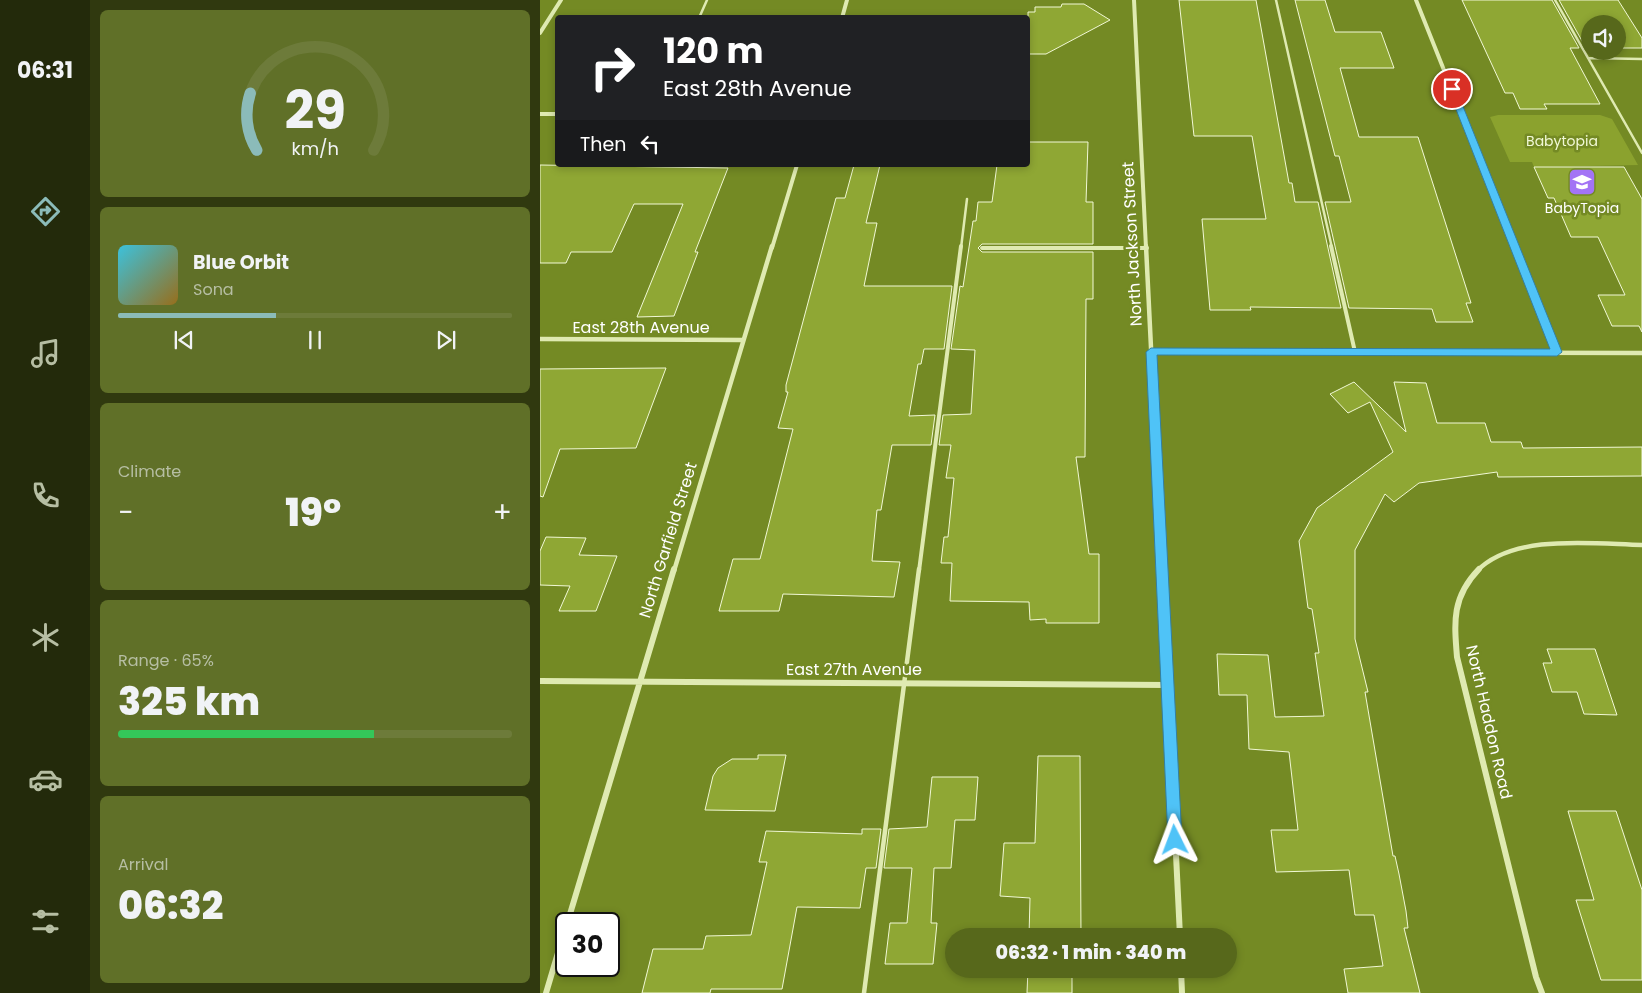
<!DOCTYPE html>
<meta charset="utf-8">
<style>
:root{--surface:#57681b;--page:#607028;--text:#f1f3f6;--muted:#b6bea3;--line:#6d7b3a;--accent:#8bbbb9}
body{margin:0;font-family:Poppins,sans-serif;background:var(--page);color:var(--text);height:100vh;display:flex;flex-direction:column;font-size:19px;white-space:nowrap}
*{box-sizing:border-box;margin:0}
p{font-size:16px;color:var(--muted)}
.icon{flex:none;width:28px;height:28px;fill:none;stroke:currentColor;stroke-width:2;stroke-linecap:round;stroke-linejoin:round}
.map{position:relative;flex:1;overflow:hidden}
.details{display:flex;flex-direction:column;gap:10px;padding:10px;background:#30390f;width:450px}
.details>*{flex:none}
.top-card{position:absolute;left:15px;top:15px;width:475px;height:152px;border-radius:5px;box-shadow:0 2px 8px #0003;background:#202124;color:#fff;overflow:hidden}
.tools{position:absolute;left:1041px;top:15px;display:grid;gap:10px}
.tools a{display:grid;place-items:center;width:45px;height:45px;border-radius:50%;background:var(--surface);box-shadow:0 2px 8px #0003;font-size:25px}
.speed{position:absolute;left:15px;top:912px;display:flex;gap:10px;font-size:25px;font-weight:700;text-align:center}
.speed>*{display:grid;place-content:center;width:65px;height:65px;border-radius:50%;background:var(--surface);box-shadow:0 2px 8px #0003;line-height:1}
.speed .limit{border:2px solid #111;border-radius:8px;background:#fff;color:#111}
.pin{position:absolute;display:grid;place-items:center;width:42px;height:42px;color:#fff;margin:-21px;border:2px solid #fff;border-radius:50%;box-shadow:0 1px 5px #0007}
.me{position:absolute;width:55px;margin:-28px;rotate:357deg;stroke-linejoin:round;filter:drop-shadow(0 0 4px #0008)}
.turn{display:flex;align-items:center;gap:18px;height:105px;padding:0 25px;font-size:22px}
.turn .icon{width:65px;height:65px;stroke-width:2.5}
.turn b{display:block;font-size:35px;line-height:42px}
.then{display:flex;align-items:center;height:48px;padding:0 25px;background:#0003;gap:10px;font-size:19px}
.big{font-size:38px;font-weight:800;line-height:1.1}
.details .card{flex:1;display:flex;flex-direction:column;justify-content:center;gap:8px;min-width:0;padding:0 18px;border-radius:8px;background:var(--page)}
.details .dial{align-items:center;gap:0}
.dial svg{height:130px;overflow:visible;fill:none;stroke:var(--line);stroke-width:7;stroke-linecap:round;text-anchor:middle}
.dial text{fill:var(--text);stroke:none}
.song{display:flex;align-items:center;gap:15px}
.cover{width:60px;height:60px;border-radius:8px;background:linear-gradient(135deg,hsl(190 70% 55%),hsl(40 70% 35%))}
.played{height:5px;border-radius:2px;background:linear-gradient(90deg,var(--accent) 40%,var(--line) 40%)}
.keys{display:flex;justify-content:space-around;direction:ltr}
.heat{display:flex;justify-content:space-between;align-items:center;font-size:28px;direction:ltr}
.charge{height:8px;border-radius:4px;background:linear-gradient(90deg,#34c759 65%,var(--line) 0)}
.trip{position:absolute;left:405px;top:928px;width:292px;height:50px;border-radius:25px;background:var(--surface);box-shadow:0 2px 8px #0003;font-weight:800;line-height:50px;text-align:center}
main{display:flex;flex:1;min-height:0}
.dock{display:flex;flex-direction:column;width:90px;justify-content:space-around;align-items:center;background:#232a0b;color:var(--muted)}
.dock .icon{width:35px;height:35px}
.dock .current{color:var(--accent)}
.dock b{font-size:22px;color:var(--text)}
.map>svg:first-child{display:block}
.green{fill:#8ba22e}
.building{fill:#8fa734;stroke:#f1f8d5}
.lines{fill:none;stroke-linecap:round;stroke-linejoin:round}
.service-far2{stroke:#dfeab1;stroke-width:2.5}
.service-far1{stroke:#dfeab1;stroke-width:4}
.service{stroke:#dfeab1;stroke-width:4.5}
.minor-far2{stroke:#dfeab1;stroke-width:4}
.minor-far1{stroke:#dfeab1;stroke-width:4.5}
.minor{stroke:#dfeab1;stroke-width:6}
.route{fill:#4fc3f7;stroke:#337fa1}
.labels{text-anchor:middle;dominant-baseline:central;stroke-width:5;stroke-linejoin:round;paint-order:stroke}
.far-park-label{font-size:14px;fill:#f1f8d5;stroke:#748a24}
.far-poi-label{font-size:14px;fill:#fff;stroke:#748a24}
.street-label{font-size:16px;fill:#fff;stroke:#748a24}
</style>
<main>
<nav class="dock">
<b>06:31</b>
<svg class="icon current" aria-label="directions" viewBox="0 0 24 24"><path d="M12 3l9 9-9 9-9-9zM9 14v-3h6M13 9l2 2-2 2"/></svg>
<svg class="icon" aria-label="music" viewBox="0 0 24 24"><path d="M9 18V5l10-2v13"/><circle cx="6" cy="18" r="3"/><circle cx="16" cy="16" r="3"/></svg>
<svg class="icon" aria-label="phone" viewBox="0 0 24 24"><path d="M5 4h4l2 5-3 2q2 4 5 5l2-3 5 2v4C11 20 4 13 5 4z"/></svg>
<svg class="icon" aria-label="climate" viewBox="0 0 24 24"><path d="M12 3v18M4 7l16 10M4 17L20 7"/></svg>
<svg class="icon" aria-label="car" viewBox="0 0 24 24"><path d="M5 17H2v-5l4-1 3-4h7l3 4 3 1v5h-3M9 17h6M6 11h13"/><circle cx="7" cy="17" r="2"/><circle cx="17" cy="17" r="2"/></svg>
<svg class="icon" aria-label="filters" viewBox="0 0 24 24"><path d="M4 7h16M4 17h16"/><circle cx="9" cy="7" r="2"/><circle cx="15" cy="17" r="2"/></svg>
</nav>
<section class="details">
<div class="card dial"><svg viewBox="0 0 100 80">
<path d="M14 69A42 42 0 1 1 86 69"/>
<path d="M14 69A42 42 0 0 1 10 34" stroke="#8bbbb9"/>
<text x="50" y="56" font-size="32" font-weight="700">29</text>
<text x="50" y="72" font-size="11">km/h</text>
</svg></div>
<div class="card">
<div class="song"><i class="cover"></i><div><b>Blue Orbit</b><p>Sona</p></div></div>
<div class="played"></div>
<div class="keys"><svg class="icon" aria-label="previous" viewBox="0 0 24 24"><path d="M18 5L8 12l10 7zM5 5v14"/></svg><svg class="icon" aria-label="pause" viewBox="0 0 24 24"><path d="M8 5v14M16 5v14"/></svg><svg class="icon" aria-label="next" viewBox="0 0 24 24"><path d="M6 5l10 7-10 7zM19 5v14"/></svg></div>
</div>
<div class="card"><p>Climate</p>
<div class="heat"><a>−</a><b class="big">19°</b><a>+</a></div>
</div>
<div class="card"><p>Range · 65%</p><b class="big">325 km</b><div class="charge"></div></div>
<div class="card"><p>Arrival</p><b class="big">06:32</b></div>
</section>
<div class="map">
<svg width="1102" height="993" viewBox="0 0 1102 993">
<rect width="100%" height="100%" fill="#748a24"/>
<path class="green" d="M958,115H1060L1072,119L1098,165L994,167L992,162H970L950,117Z"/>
<path class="building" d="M639,0H716L749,183H752L755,202H778L801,308L710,307L711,310H670L662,219H726L712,136H654Z
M755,0H785L795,32H841L854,68H800L819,137H878L931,303H926L933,322H896L892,309L809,308L785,202H811L799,156H795Z
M922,0H1012L1039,48H1030L1060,104H1004L1007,109H980L973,93H965Z
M1019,0H1078L1102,38V48H1078V24H1050V48H1046Z
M522,4H544L570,20L506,54H488V12H495V7H521Z
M488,142H548L546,202H553V244H442L438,248L442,252H553V299H546L545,457H536L549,554H559V623H506V619L490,620L489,602L410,601L412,563H401L404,537H408L414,478H406L411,445H399L403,415L431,414L435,350L411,349L420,286L423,287L433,221H436L438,202H452L457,165H488Z
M0,165L188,168L155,252H158L134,316L97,317L143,204H94L72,252H31L26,263H0Z
M314,165H340L326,223H337L324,286H412L404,349H384L381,364H378L369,416L395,415L391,445H352L341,510H337L332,561L360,562L354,597L243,594L239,611H179L193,559H220L253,429L238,428L248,392H246V385L296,198H305Z
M994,167H1084L1102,199V332L1099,326H1072L1058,295H1085L1058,237H1031L1014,198H1008Z
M126,368L96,448L20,449L3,497L0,496V369Z
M814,382L866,432L854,382L886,383L897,423H945L951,442H981L983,448L1102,447V476L958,477L957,472L879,483L854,502L845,494L815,550V639L828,692H825L853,856H855L859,874L866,911L868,928H864L880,993H808L804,969L843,966L834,915H815L809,870L736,872L731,830H758L749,752L709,749L707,695H679L677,654L728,655L735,717L784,716L775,653H779L772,609L768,608L759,541L777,508L853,452L830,402L808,413L790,394Z
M6,537L46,538L39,555L77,556L56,611H19L30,586L0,585V551Z
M1007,649H1055L1077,715L1044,714L1037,692H1012L1003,663H1012Z
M218,755H246L235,811L165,810L173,776L178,768L192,759H218Z
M498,756H540L541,936H489L490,898L460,896L464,843H495Z
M392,777H438L435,820H415L411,868H394L391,923H397L393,964H345L350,923H367L372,868H344L349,829L387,827Z
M1028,811H1076L1102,890V980H1061L1036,900H1054Z
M322,829H341L336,868H326L320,908L257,907L242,989H171L170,993H102L113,949H163L166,936L211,935L227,862H219L226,831L322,834Z
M488,969H541V977H532V993H487Z"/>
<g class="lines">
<path class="service-far2" d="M736,0L792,248
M1015,0L1102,153
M159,18L167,0
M1048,58L1102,59
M421,248L427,199"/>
<path class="service-far1" d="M791,246L815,352
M442,248H607
M379,571L421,246"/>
<path class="service" d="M324,993L379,569"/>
<path class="minor-far2" d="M594,0L606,248
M876,0L975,248
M302,18L307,0
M0,33L21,0
M0,114H18
M232,248L257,165"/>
<path class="minor-far1" d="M606,246L622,571
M975,246L1017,352
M0,339L203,340
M611,352L1102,353
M134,571L232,246
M937,571C974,533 1054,544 1102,545"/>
<path class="minor" d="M622,569L640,936
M939,569C912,597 914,621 917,657L996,977L1002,993
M0,681L628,685
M27,924L134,569
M641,969L642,993
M6,993L26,926"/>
</g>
<path class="route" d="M912,87L916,89L1022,352L1017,356L617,355L642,840L640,845L635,847L630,845L628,840L606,352L611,348L1010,349L908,89Z"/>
<defs>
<g id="school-square" transform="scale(1.4375)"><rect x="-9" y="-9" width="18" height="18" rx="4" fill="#a374f5" stroke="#748a24"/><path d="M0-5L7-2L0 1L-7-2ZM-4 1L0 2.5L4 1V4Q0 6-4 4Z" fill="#fff"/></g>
</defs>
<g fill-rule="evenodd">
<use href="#school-square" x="1042" y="182"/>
</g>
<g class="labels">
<g class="far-park-label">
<text x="1022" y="141">Babytopia</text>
</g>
<g class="far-poi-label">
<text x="1042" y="208">BabyTopia</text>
</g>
<g class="street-label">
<text transform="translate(592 244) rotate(-93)">North Jackson Street</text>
<text x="101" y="327">East 28th Avenue</text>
<text transform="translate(128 540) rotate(-73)">North Garfield Street</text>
<text x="314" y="669">East 27th Avenue</text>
<text transform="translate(949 722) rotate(77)">North Haddon Road</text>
</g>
</g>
</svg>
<div class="tools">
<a><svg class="icon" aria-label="sound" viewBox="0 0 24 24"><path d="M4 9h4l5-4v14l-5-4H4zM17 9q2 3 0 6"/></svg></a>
</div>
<div class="speed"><div class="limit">30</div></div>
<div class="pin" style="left:912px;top:89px;background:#d93025"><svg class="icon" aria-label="arrive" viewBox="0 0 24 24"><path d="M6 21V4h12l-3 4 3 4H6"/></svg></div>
<svg class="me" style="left:635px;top:840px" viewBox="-20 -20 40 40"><path d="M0-17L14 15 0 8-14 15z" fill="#4fc3f7" stroke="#fff" stroke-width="4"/></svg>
<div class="trip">06:32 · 1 min · 340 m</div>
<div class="top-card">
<div class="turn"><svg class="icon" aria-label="right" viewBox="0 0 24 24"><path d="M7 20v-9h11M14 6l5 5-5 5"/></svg><div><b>120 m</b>East 28th Avenue</div></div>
<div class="then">Then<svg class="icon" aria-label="left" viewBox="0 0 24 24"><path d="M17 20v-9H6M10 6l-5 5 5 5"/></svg></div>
</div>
</div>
</main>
